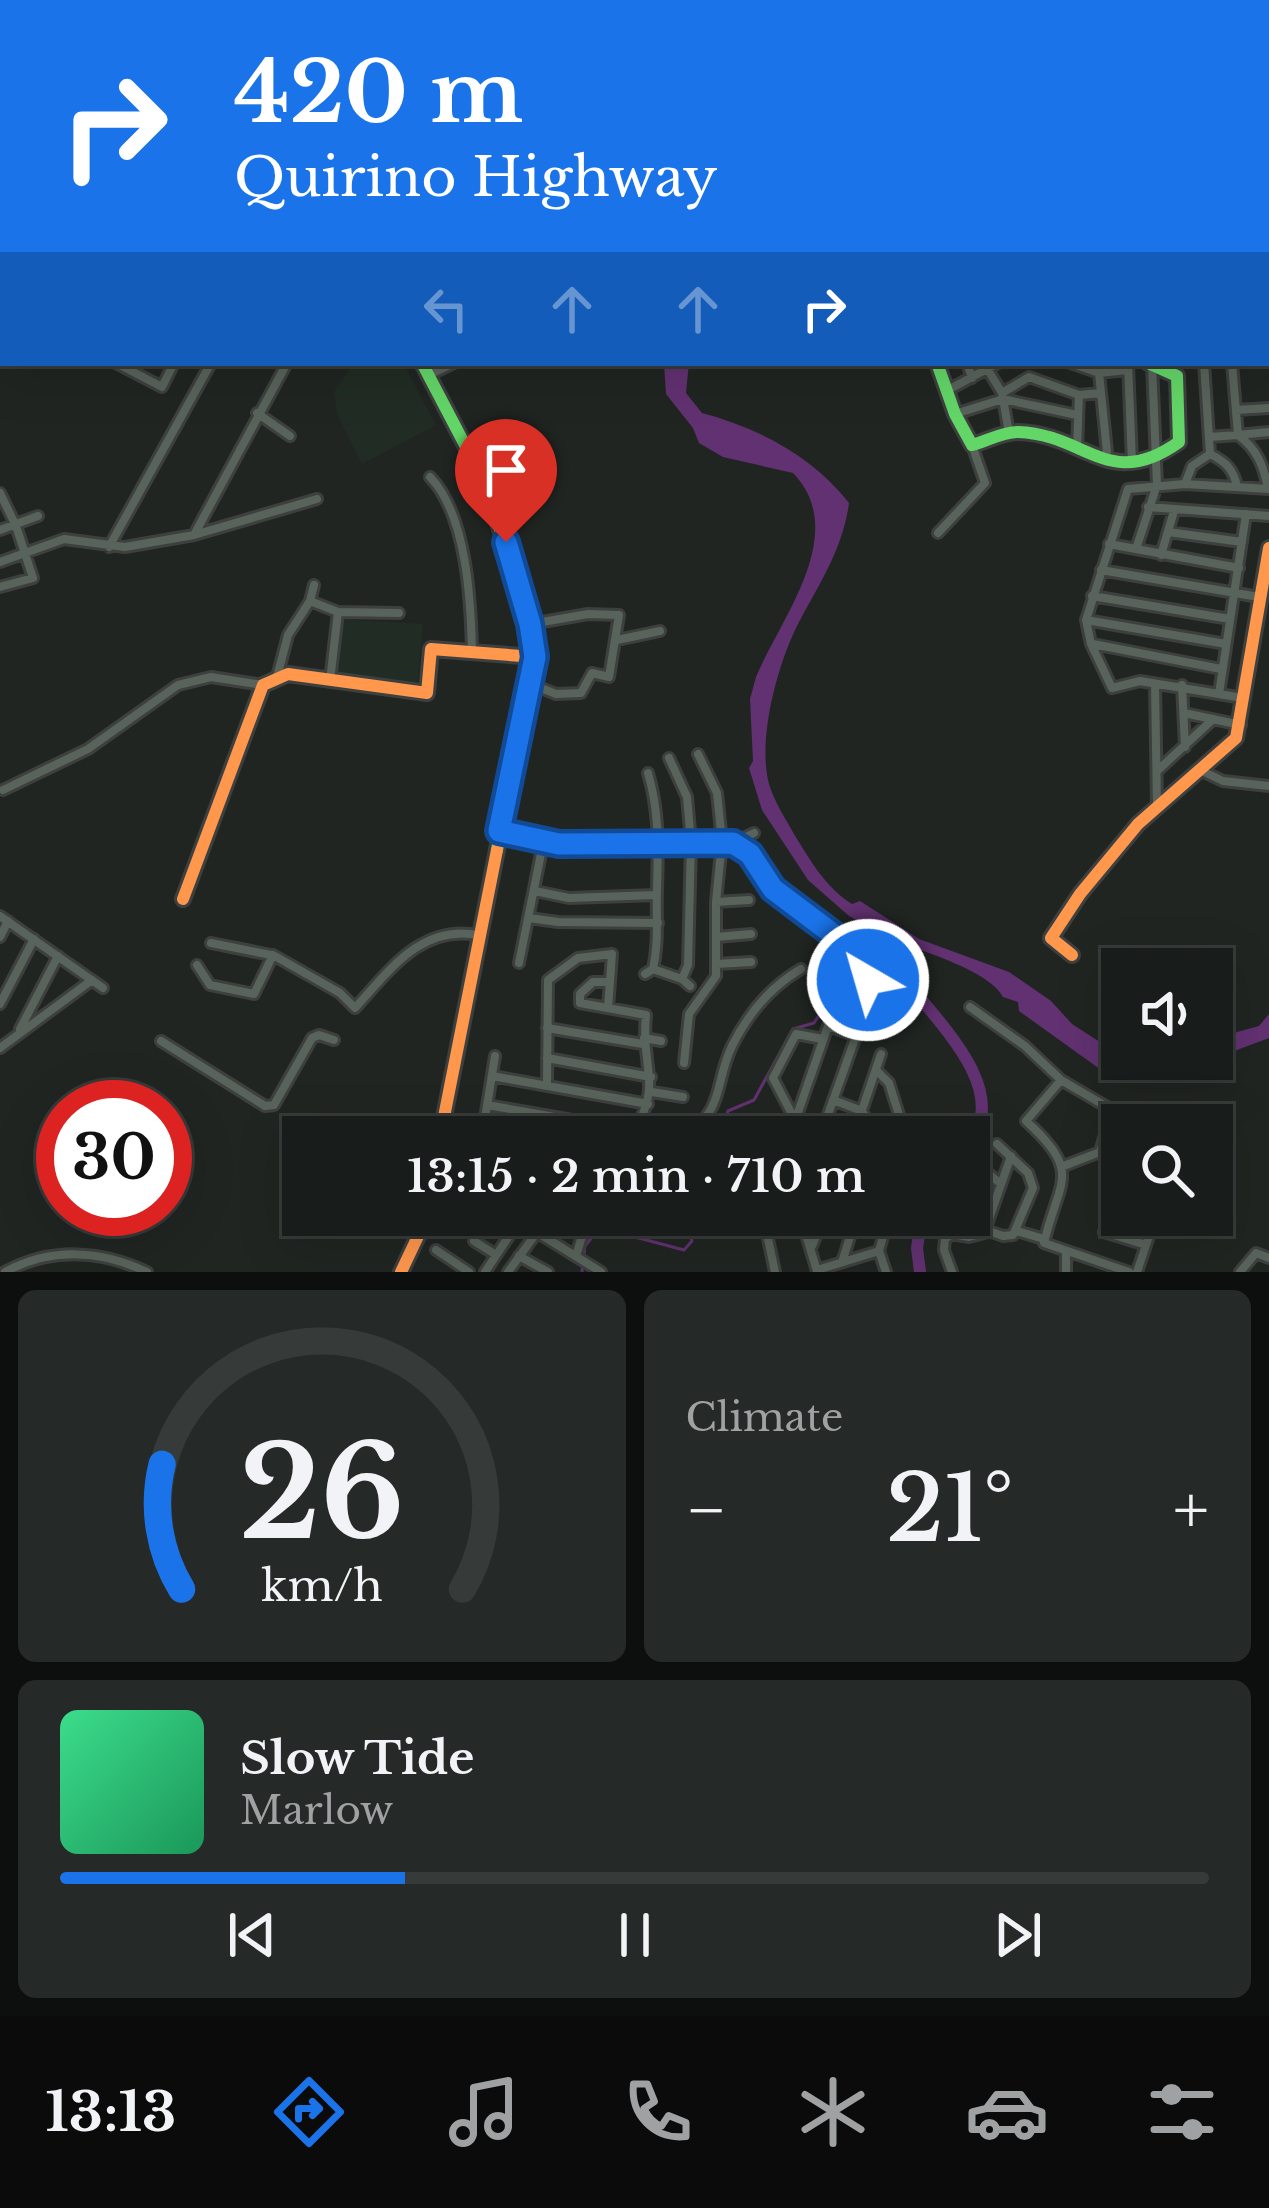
<!DOCTYPE html>
<meta charset="utf-8">
<style>
:root{--surface:#181c1a;--page:#252927;--text:#f1f3f6;--muted:#9fa1a2;--line:#363a39;--accent:#1a73e8}
body{margin:0;font-family:"Libre Baskerville",serif;background:var(--page);color:var(--text);height:100vh;display:flex;flex-direction:column;font-size:45px;white-space:nowrap}
*{box-sizing:border-box;margin:0}
p{font-size:39px;color:var(--muted)}
.icon{flex:none;width:66px;height:66px;fill:none;stroke:currentColor;stroke-width:2;stroke-linecap:round;stroke-linejoin:round}
.map{position:relative;height:1272px;overflow:hidden}
.panel{display:flex;flex-direction:column;gap:18px;padding:18px;background:#0d0f0e;flex:1}
.panel>*{flex:none}
.hud{position:absolute;left:0px;top:0px;width:1269px;height:366px;box-shadow:0 12px 48px #0002,0 0 0 3px var(--line);background:#1a73e8;color:#fff;overflow:hidden}
.controls{position:absolute;left:1101px;top:948px;display:grid;gap:24px}
.controls a{display:grid;place-items:center;width:132px;height:132px;border-radius:0px;background:var(--surface);box-shadow:0 12px 48px #0002,0 0 0 3px var(--line);font-size:60px}
.speed{position:absolute;left:36px;top:1080px;display:flex;gap:24px;font-size:60px;font-weight:700;text-align:center}
.speed>*{display:grid;place-content:center;width:156px;height:156px;border-radius:50%;background:var(--surface);box-shadow:0 12px 48px #0002,0 0 0 3px var(--line);line-height:1}
.speed .limit{border:18px solid #d22;background:#fff;color:#111}
.pin{position:absolute;display:grid;place-items:center;width:102px;height:102px;color:#fff;margin:-123px -51px;border-radius:50% 50% 50% 0;rotate:-45deg;box-shadow:0 0 12px #0007}
.pin .icon{rotate:45deg}
.me{position:absolute;width:132px;margin:-66px;rotate:322deg;stroke-linejoin:round;filter:drop-shadow(0 0 9px #0008)}
.turn{display:flex;align-items:center;gap:42px;height:252px;padding:0 36px;font-size:54px}
.turn .icon{width:156px;height:156px;stroke-width:2.5}
.turn b{display:block;font-size:84px;line-height:102px}
.lanes{display:flex;align-items:center;height:114px;padding:0 36px;background:#0003;justify-content:center;gap:60px;direction:ltr}
.lanes .off{opacity:.35}
.big{font-size:90px;font-weight:600;line-height:1.1}
.panel .card{flex:1;display:flex;flex-direction:column;justify-content:center;gap:18px;min-width:0;padding:0 42px;border-radius:18px;background:var(--page)}
.panel .dial{align-items:center;gap:0}
.dial svg{height:312px;overflow:visible;fill:none;stroke:var(--line);stroke-width:7;stroke-linecap:round;text-anchor:middle}
.dial text{fill:var(--text);stroke:none}
.song{display:flex;align-items:center;gap:36px}
.cover{width:144px;height:144px;border-radius:18px;background:linear-gradient(135deg,hsl(150 70% 55%),hsl(150 70% 35%))}
.played{height:12px;border-radius:6px;background:linear-gradient(90deg,var(--accent) 30%,var(--line) 30%)}
.keys{display:flex;justify-content:space-around;direction:ltr}
.heat{display:flex;justify-content:space-between;align-items:center;font-size:66px;direction:ltr}
.panel .tiles{flex:1;display:grid;gap:18px;grid-template-columns:1fr 1fr}
.card:last-child{grid-column:span 2}
.trip{position:absolute;left:282px;top:1116px;width:708px;height:120px;border-radius:0px;background:var(--surface);box-shadow:0 12px 48px #0002,0 0 0 3px var(--line);font-weight:600;line-height:120px;text-align:center}
.dock{display:flex;height:192px;justify-content:space-around;align-items:center;background:#0a0b0a;color:var(--muted)}
.dock .icon{width:84px;height:84px}
.dock .selected{color:var(--accent)}
.dock b{font-size:54px;color:var(--text)}
.map>svg:first-child{display:block}
.built{fill:#212c24}
.water{fill:#623171}
.lines{fill:none;stroke-linecap:round;stroke-linejoin:round}
.stream{stroke:#623171;stroke-width:3}
.river{stroke:#623171;stroke-width:12}
.street-casing{stroke:#3d403e;stroke-width:14}
.fast-casing{stroke:#3d403e;stroke-width:18}
.slow-casing{stroke:#3d403e;stroke-width:18}
.street{stroke:#58635b;stroke-width:8}
.fast{stroke:#63d668;stroke-width:12}
.slow{stroke:#ff974d;stroke-width:12}
.route-casing{stroke:#114b97;stroke-width:30}
.route{stroke:#1a73e8;stroke-width:21}
</style>
<div class="map">
<svg width="1269" height="1272" viewBox="0 0 1269 1272">
<rect width="100%" height="100%" fill="#202522"/>
<path class="built" d="M354,363H403L436,425L362,464L337,414L334,392Z
M341,619L423,624L417,687L336,677Z"/>
<path class="water" d="M664,363H689L686,393L702,413C758,428 813,456 849,503C843,548 820,583 799,622C778,662 757,739 769,784C774,801 785,818 794,834C810,860 825,887 852,904L860,901L919,939L1009,972L1051,1001L1072,1024L1103,1044L1121,1049L1122,1059L1159,1062L1212,1059L1219,1039L1225,1042L1237,1032L1259,1026L1269,1014V1038L1170,1075H1119L1097,1067L1019,1011L1018,1002L1003,997C991,972 922,950 895,942L909,956L901,954L882,934L849,916L808,880L762,810L749,768L753,761L750,699L756,677C780,619 851,533 793,473L723,457L699,443L693,428L666,394Z"/>
<g class="lines">
<path class="stream" d="M282,3L286,0
M860,962L862,954L856,943L868,933
M720,1137L728,1111L754,1100L793,1029L814,1023L828,1001L830,980L850,963
M582,1272L585,1246L596,1232L635,1237L684,1250L692,1241L687,1228L692,1215"/>
<path class="river" d="M686,3L689,0
M812,3V0
M915,3L917,0
M862,919C889,985 1024,1074 969,1144
M920,1272L917,1248L922,1215"/>
<g class="street-casing">
<path id="street" d="M310,0L314,3
M759,0L760,3
M426,3L429,0
M1008,3V0
M1266,81H1269
M1266,137L1269,135
M1266,211H1269
M1266,344V360
M116,363L162,387L174,363
M287,363L194,535L317,499
M967,363L972,378
M1070,363L1099,373L1107,452L1100,459
M1128,363L1132,462
M1204,363L1210,454
M1232,363L1238,435L1269,432
M988,370L1002,393L1009,433
M1099,373L1127,370
M429,375L454,363
M948,390L998,363
M1002,393L1029,377L1079,395L1101,393
M1236,410L1269,408
M257,413L290,436
M955,414L1003,399L1077,415
M1209,437L1238,435C1257,449 1264,466 1268,489
M1077,449L1079,395
M430,477C467,515 471,602 472,653
M1185,484L1192,466L1210,454C1226,462 1233,469 1237,486
M1148,507L1269,516
M0,530L38,516
M1168,532L1242,542
M938,533L985,483L972,445
M1109,544L1239,568
M109,547L211,363
M1136,549L1157,485L1152,364
M1161,555L1174,511
M0,562L64,539L125,547L194,535
M1101,570L1259,597
M314,585L310,601L338,612L330,681
M0,587L33,578L16,526L0,493
M1092,596L1230,619
M338,612L399,613
M1086,620L1226,644
M617,640L660,631
M1093,644L1221,669
M277,677L288,635L310,601
M531,684L556,694L581,693L592,673L609,677L619,615L588,614L531,624
M1155,684L1157,806
M1182,685L1185,747
M1219,694L1246,514
M1243,698L1140,681L1112,688L1091,644L1086,620L1128,489L1185,484L1269,489
M1184,713L1241,725
M669,758L687,797L691,842L688,965L682,979
M1200,770L1223,781L1269,786
M1157,771L1211,721
M3,790L88,749L178,685L211,677L263,685
M500,831L559,844L733,843L754,833
M733,843L750,854L773,889L842,941L868,981L870,991L856,1036L820,1137
M535,891L569,898L656,895
M716,902L749,900
M0,916L103,988
M529,918L558,922L658,923
M0,937L8,921
M716,937L751,934
M211,943L271,955
M519,963L544,839
M716,964L751,962
M197,965L210,985L254,994L273,955L340,993L355,1008C389,971 421,924 478,935
M653,969L682,979L690,986
M645,974L653,969C659,942 656,918 657,890C658,849 660,814 648,773
M610,982H593L580,994V1003L646,1015C640,1072 665,1081 631,1137
M0,1004L34,939
M970,1007L1025,1046L1061,1080L1109,1108L1110,1117L1100,1152L1061,1167
M547,1028L643,1044
M20,1029L58,956
M644,1038L661,1041
M161,1041L265,1106L274,1105L312,1038L319,1035L334,1040
M0,1048L92,980
M547,1058L651,1077
M684,1063L689,1014L716,976V902L722,841L717,793L698,754
M876,1070L889,1083L906,1137
M492,1076L648,1104
M1061,1080L1026,1121C1084,1173 1058,1181 1044,1243L1129,1272
M547,1086L548,980L578,958L612,954L608,1008
M652,1092L683,1097
M833,1100L862,1111L876,1137
M487,1105L635,1131
M795,1121L828,1026L856,1036
M442,1126L499,1137
M482,1137L495,1056
M687,1137C726,1104 714,1084 732,1046C748,1014 770,987 801,969
M804,1137L773,1078L796,1034L823,1039
M853,1137L881,1054
M979,1166L1001,1184
M1111,1204L1122,1206
M492,1215L543,1236L601,1272
M749,1215L752,1228L767,1231
M763,1215L775,1272
M800,1215L817,1271
M559,1223L586,1215
M986,1230L1003,1236L1013,1235L1033,1188L1028,1173L997,1144
M1017,1231L1044,1239
M1104,1232L1146,1245
M474,1241L496,1255
M812,1246L825,1215
M436,1250L469,1272
M879,1251L886,1272
M519,1256L548,1272
M576,1256L585,1226L600,1215
M843,1259L857,1215
M817,1270L879,1251L889,1215
M5,1272C51,1247 101,1250 147,1272
M485,1272L509,1236
M508,1272L535,1235
M952,1272L944,1250L945,1239L952,1234L969,1237L984,1233L1011,1156
M1066,1272V1252
M1137,1272L1150,1233L1148,1215
M1240,1272L1256,1253L1269,1258"/>
</g>
<g class="fast-casing">
<path id="fast" d="M561,3L564,0
M422,363L486,485L530,624L535,657L497,850
M937,363L955,414L972,445C987,441 1002,432 1018,432C1086,434 1109,492 1179,442L1177,376L1148,363"/>
</g>
<g class="slow-casing">
<path id="slow" d="M1266,28L1269,27
M183,899L263,685L288,674L427,693L431,649L535,657
M1072,955L1051,938L1080,894L1138,824L1236,738L1269,548
M440,1137L497,850
M401,1272L428,1215"/>
</g>
<use href="#street" class="street"/>
<use href="#fast" class="fast"/>
<use href="#slow" class="slow"/>
</g>
<g class="lines">
<g class="route-casing">
<path id="route" d="M506,542L530,624L535,657L499,831L559,844L733,843L750,854L773,889L842,941L868,980"/>
</g>
<use href="#route" class="route"/>
</g>
</svg>
<div class="controls">
<a><svg class="icon" aria-label="sound" viewBox="0 0 24 24"><path d="M4 9h4l5-4v14l-5-4H4zM17 9q2 3 0 6"/></svg></a>
<a><svg class="icon" aria-label="search" viewBox="0 0 24 24"><circle cx="10" cy="10" r="6"/><path d="M15 15l6 6"/></svg></a>
</div>
<div class="speed"><div class="limit">30</div></div>
<div class="pin" style="left:506px;top:542px;background:#d93025"><svg class="icon" aria-label="arrive" viewBox="0 0 24 24"><path d="M6 21V4h12l-3 4 3 4H6"/></svg></div>
<svg class="me" style="left:868px;top:980px" viewBox="-20 -20 40 40"><circle r="17" fill="#1a73e8" stroke="#fff" stroke-width="3"/><path d="M0-11L8 9 0 5-8 9z" fill="#fff"/></svg>
<div class="trip">13:15 · 2 min · 710 m</div>
<div class="hud">
<div class="turn"><svg class="icon" aria-label="right" viewBox="0 0 24 24"><path d="M7 20v-9h11M14 6l5 5-5 5"/></svg><div><b>420 m</b>Quirino Highway</div></div>
<div class="lanes"><svg class="icon off" aria-label="left" viewBox="0 0 24 24"><path d="M17 20v-9H6M10 6l-5 5 5 5"/></svg><svg class="icon off" aria-label="ahead" viewBox="0 0 24 24"><path d="M12 20V5M6 11l6-6 6 6"/></svg><svg class="icon off" aria-label="ahead" viewBox="0 0 24 24"><path d="M12 20V5M6 11l6-6 6 6"/></svg><svg class="icon" aria-label="right" viewBox="0 0 24 24"><path d="M7 20v-9h11M14 6l5 5-5 5"/></svg></div>
</div>
</div>
<section class="panel">
<div class="tiles">
<div class="card dial"><svg viewBox="0 0 100 80">
<path d="M14 69A42 42 0 1 1 86 69"/>
<path d="M14 69A42 42 0 0 1 9 37" stroke="#1a73e8"/>
<text x="50" y="56" font-size="32" font-weight="700">26</text>
<text x="50" y="72" font-size="11">km/h</text>
</svg></div>
<div class="card"><p>Climate</p>
<div class="heat"><a>−</a><b class="big">21°</b><a>+</a></div>
</div>
<div class="card">
<div class="song"><i class="cover"></i><div><b>Slow Tide</b><p>Marlow</p></div></div>
<div class="played"></div>
<div class="keys"><svg class="icon" aria-label="previous" viewBox="0 0 24 24"><path d="M18 5L8 12l10 7zM5 5v14"/></svg><svg class="icon" aria-label="pause" viewBox="0 0 24 24"><path d="M8 5v14M16 5v14"/></svg><svg class="icon" aria-label="next" viewBox="0 0 24 24"><path d="M6 5l10 7-10 7zM19 5v14"/></svg></div>
</div>
</div>
</section>
<nav class="dock">
<b>13:13</b>
<svg class="icon selected" aria-label="directions" viewBox="0 0 24 24"><path d="M12 3l9 9-9 9-9-9zM9 14v-3h6M13 9l2 2-2 2"/></svg>
<svg class="icon" aria-label="music" viewBox="0 0 24 24"><path d="M9 18V5l10-2v13"/><circle cx="6" cy="18" r="3"/><circle cx="16" cy="16" r="3"/></svg>
<svg class="icon" aria-label="phone" viewBox="0 0 24 24"><path d="M5 4h4l2 5-3 2q2 4 5 5l2-3 5 2v4C11 20 4 13 5 4z"/></svg>
<svg class="icon" aria-label="climate" viewBox="0 0 24 24"><path d="M12 3v18M4 7l16 10M4 17L20 7"/></svg>
<svg class="icon" aria-label="car" viewBox="0 0 24 24"><path d="M5 17H2v-5l4-1 3-4h7l3 4 3 1v5h-3M9 17h6M6 11h13"/><circle cx="7" cy="17" r="2"/><circle cx="17" cy="17" r="2"/></svg>
<svg class="icon" aria-label="filters" viewBox="0 0 24 24"><path d="M4 7h16M4 17h16"/><circle cx="9" cy="7" r="2"/><circle cx="15" cy="17" r="2"/></svg>
</nav>
